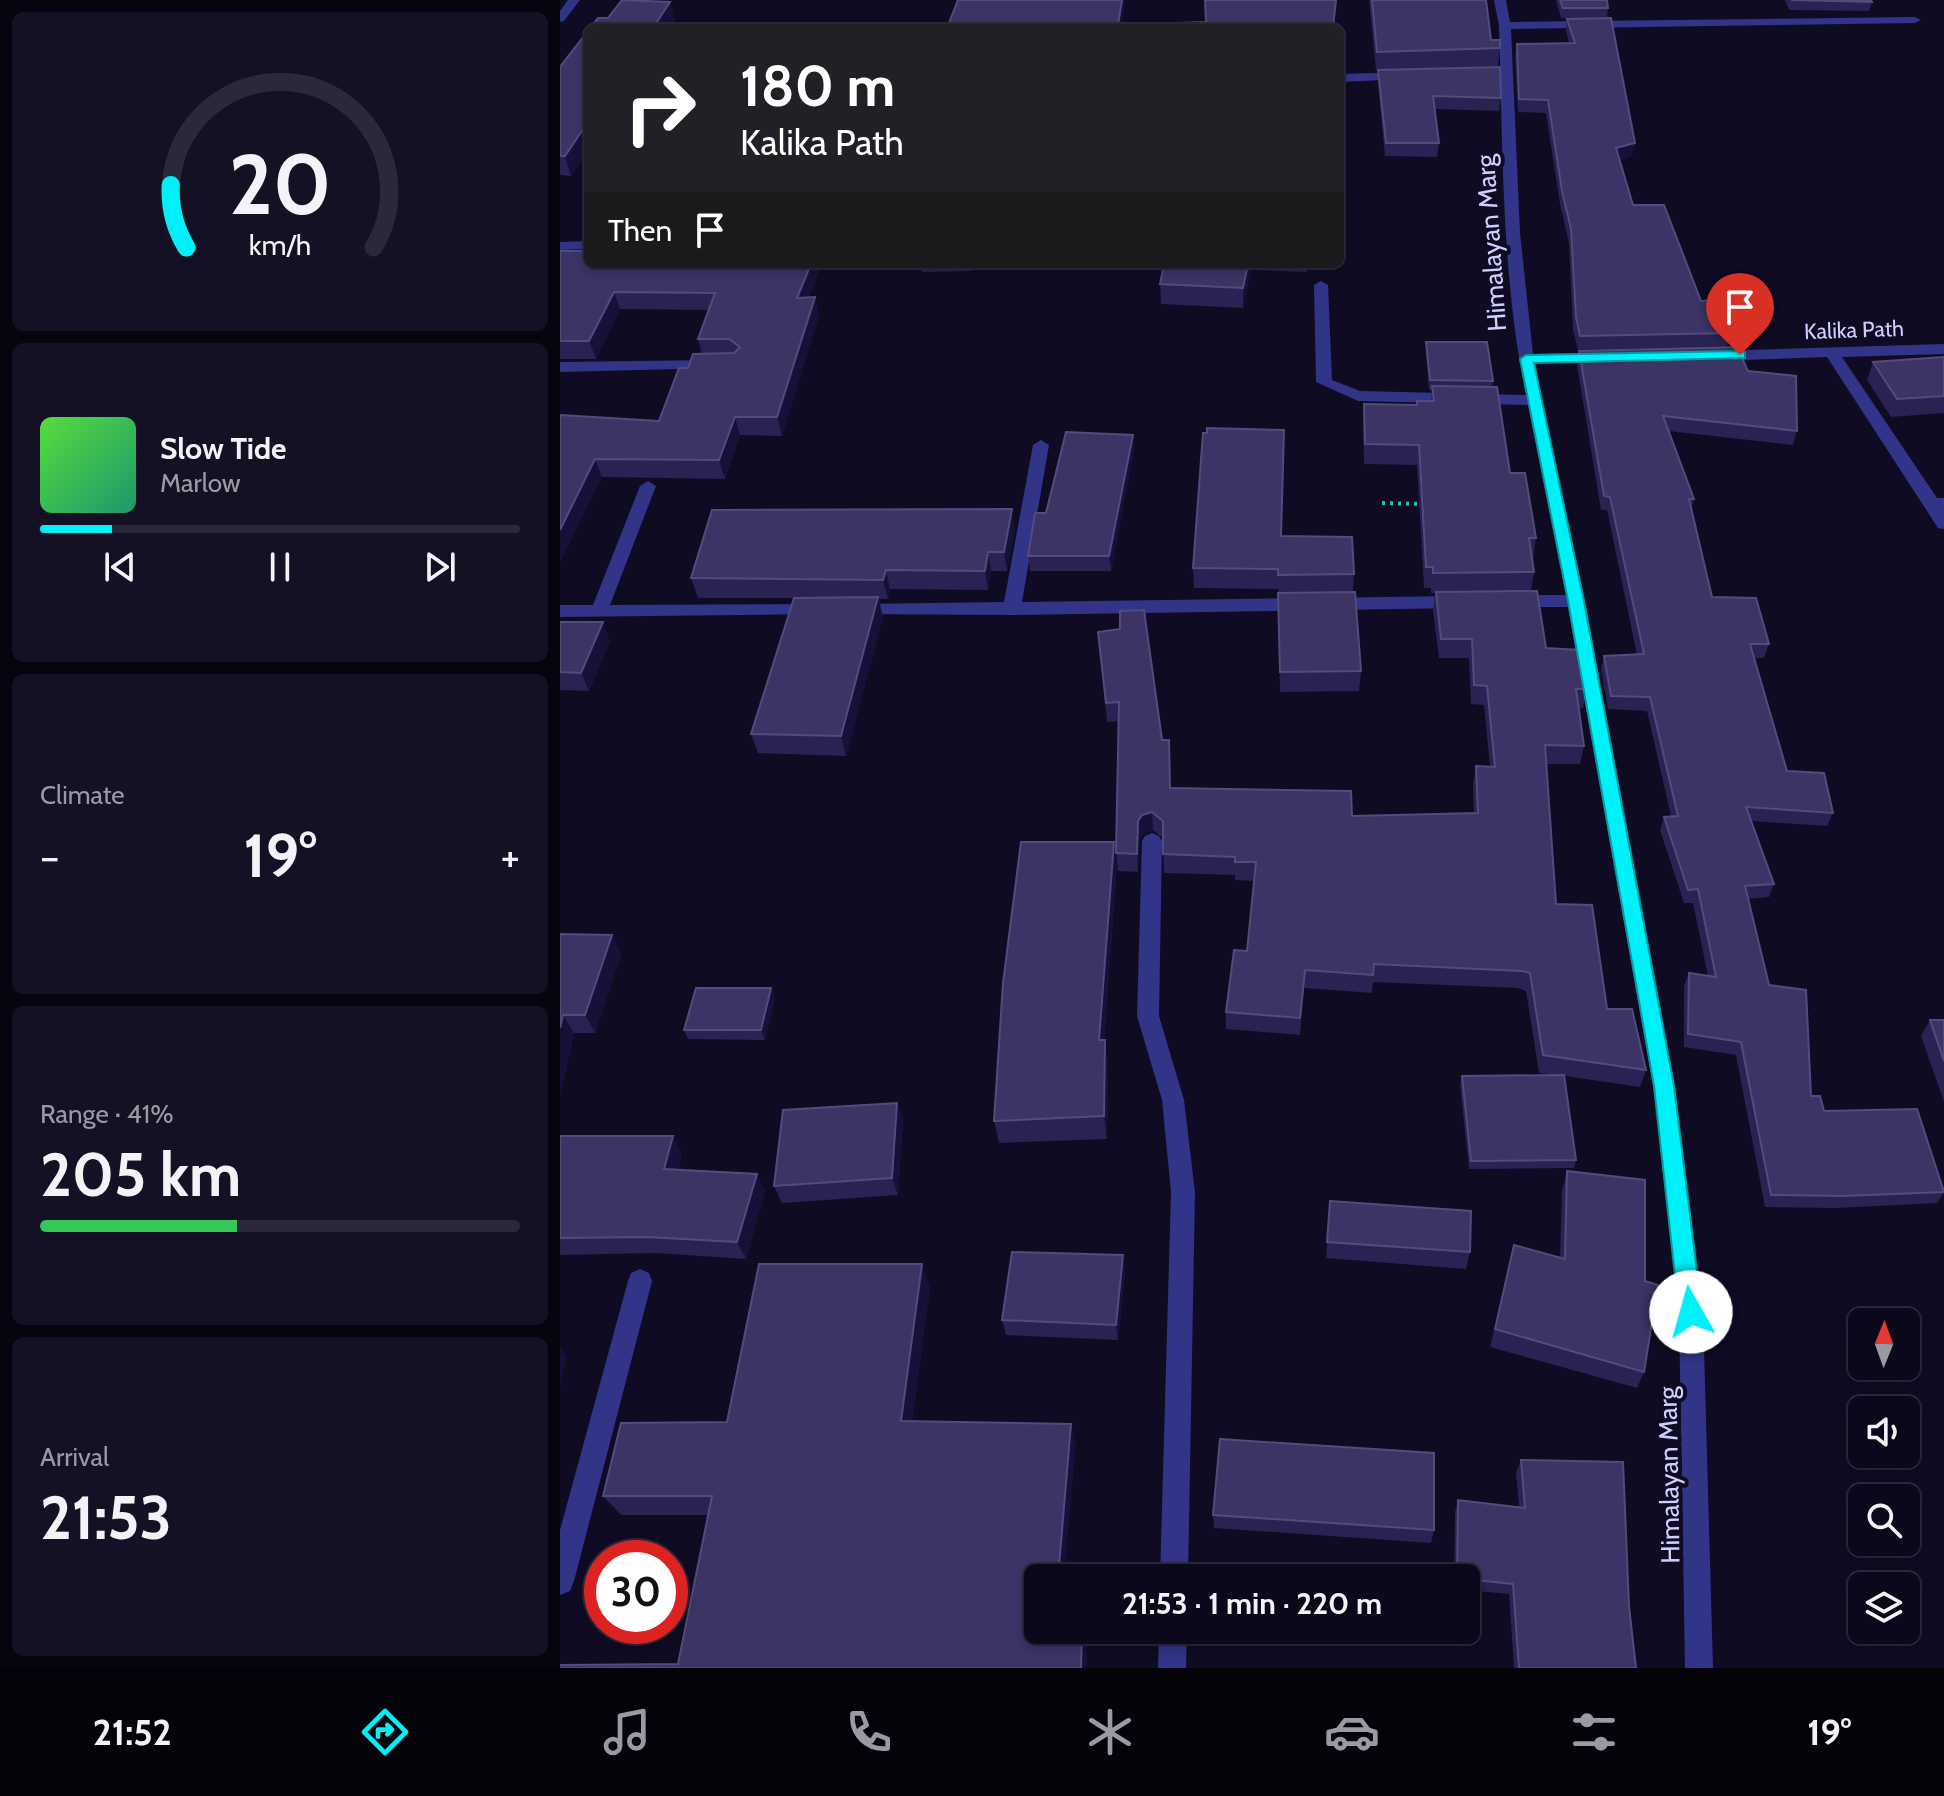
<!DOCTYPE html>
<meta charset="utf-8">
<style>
:root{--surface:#0a081a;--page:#131123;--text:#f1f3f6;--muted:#999aa2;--line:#2a2939;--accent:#00f0f8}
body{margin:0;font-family:Cabin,sans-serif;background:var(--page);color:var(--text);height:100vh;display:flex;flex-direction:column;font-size:30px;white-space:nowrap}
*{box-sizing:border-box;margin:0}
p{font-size:26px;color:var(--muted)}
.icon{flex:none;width:44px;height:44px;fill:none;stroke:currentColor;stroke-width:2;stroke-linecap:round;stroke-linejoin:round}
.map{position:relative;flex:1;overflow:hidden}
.drawer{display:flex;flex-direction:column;gap:12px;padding:12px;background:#06040e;width:560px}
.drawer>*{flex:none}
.top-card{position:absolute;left:24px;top:24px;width:760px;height:244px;border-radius:12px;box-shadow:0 4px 12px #0003,0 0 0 2px var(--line);background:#202124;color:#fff;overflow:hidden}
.needle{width:52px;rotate:1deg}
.buttons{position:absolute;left:1288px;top:1308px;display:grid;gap:16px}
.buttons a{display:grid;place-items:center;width:72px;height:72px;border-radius:12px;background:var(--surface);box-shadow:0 4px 12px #0003,0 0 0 2px var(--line);font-size:40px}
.speed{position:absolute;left:24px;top:1540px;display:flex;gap:16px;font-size:40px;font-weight:700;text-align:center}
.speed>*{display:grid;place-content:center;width:104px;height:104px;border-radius:50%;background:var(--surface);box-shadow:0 4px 12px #0003,0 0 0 2px var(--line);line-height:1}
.speed .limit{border:12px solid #d22;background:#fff;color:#111}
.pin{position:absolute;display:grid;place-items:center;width:68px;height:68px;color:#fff;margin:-82px -34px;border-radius:50% 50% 50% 0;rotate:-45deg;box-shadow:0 0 8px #0007}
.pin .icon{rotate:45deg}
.me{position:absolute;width:88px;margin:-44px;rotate:353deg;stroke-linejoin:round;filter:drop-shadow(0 0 6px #0008)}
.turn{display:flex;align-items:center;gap:28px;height:168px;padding:0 24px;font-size:36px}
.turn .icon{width:104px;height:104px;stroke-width:2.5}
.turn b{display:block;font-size:56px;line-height:68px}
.then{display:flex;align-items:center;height:76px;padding:0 24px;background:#0003;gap:16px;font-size:30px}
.big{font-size:60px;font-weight:700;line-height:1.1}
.drawer .widget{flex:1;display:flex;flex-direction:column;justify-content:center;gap:12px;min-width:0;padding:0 28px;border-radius:12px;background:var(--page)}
.drawer .dial{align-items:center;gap:0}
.dial svg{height:208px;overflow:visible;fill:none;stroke:var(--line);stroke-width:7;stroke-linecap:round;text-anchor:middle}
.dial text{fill:var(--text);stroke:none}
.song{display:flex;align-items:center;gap:24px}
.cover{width:96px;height:96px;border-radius:12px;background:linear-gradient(135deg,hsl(110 70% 55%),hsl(160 70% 35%))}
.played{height:8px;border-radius:4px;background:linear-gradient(90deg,var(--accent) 15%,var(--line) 15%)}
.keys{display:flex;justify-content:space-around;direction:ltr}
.heat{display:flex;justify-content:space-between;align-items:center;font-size:44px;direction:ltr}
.charge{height:12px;border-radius:6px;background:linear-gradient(90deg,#34c759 41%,var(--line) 0)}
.trip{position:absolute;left:464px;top:1564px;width:456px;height:80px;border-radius:12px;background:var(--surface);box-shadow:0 4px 12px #0003,0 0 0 2px var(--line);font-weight:700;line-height:80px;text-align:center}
.dock{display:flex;height:128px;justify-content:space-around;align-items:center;background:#04030a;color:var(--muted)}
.dock .icon{width:56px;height:56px}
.dock .selected{color:var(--accent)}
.dock b{font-size:36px;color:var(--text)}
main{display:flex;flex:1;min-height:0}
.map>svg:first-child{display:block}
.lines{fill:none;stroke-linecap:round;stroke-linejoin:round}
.path{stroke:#22bfab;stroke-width:4;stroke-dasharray:3 5;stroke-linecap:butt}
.minor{fill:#313487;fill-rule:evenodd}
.wall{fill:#292253}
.shaded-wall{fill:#161138}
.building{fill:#3b3465;stroke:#524c7e;stroke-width:2}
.route{fill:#00f0f8;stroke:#009ca1;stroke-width:2}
.labels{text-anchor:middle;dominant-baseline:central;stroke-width:8;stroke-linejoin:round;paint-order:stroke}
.far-street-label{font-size:22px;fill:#d0cdff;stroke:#0e0b23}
.street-label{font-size:26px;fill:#d0cdff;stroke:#0e0b23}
</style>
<main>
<section class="drawer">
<div class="widget dial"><svg viewBox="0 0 100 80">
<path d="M14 69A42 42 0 1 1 86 69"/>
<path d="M14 69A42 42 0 0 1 8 45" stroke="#00f0f8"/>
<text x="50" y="56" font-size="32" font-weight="700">20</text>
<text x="50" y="72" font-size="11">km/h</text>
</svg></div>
<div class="widget">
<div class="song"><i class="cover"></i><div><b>Slow Tide</b><p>Marlow</p></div></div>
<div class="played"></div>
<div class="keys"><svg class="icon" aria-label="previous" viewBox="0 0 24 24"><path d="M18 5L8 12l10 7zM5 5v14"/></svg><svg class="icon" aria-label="pause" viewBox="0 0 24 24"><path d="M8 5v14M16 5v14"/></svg><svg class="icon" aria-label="next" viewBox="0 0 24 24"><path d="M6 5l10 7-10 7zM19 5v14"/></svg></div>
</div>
<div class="widget"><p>Climate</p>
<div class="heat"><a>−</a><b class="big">19°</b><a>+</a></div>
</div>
<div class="widget"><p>Range · 41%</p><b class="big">205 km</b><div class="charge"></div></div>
<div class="widget"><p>Arrival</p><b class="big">21:53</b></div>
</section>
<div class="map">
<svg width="1384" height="1668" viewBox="0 0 1384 1668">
<rect width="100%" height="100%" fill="#0e0b23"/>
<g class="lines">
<path class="path" d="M822,503L863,504"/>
<path class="minor" d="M8,0H20L4,21L0,22V11Z
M934,0H946L950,22L1355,17L1361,20L1355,23L951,29L960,233L973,354L1042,353L1050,358L1042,363H974L1025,601L1115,1086L1143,1312L1153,1668H1125L1119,1312L1093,1086L1008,607H952L943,601L952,595H1006L968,405L798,401L756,382L754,285L761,281L768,285L772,380L800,391L966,395C941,274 943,149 939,26Z
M848,72V78L844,79L780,82V74Z
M28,241V249L0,250V242Z
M1384,344V354L1282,357L1377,498H1384V529L1378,528L1267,357L1154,361L1146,356L1154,351Z
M154,360L162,365L159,368L0,372V362Z
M481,440L489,445L462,602L900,596L909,602L900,608L452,615L290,614L287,610L296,604L444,602L473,445Z
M88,481L96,486L50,605L256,604L262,606L265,610L262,614L0,617V605H33L80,486Z
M592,833L599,836L602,841L599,1016L624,1100L635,1192L628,1578H600L611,1192L602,1100L577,1016L582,841L585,836Z
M80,1269L89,1273L92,1281L14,1581L10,1591L0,1595V1530L68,1281L71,1273Z
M599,1630H627L626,1668H598Z"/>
</g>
<path class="wall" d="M809,0H926L931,40L940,48L938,66L816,70Z
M996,0H1047L1048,8L1047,18H1001Z
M1225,0H1311L1312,2L1309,11L1229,10Z
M1007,19L1075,143L1072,156L1060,160L1073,205L1141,301L1170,333L1167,346L1018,350L1013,330L1009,243L1000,204L986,113L958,112L955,57L957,44L1009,43L1006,31Z
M28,31V150L11,176L0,175V67Z
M818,70L941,98L939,111L875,109L879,143L877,157L825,156L818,84Z
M0,251L262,264L249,297H255L259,315L222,436L180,435L165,479L42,477L0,415L99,421L128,368L142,354L138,339L148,310L60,309L36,359H0Z
M361,264H412L411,271L362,272Z
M471,264H748L747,272L691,270L683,308L601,304L600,284L603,268Z
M866,342L933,381L932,387L950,473L976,538L973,558L974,572L971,591L986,648L1027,689L1023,708H1019L1024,746L1020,764H986L996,904L1047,1009L1086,1070L1080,1087L1005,1076L1016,1160L1014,1168L909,1169L900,1085L902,1076L997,1075L979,1073L966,991L958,988L813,982L812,993L744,988L740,1035L666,1029V1012L687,951L694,881L675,880V875L604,873L603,838L593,830L584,833L579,839L578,872L558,871L556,853L559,721L547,722L538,632L602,740L611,788L792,816L914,814L913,785L916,766L930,767L924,705L911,704L909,658H879L873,611L875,593H871V588H864L857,465L804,464L803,425L804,404L856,405L871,401L872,390H869L866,352Z
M1019,351L1188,371L1237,431L1233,445L1109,431L1134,499L1131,510L1152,597L1209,644L1204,658H1194L1227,771L1273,813L1267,826L1191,821L1214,884L1209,897L1188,899L1209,985L1251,1096L1264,1111L1384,1188V1193L1377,1203L1276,1208L1205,1207L1176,1055L1124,1047V986L1129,973L1148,976L1133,903H1124L1100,830L1104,817L1111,816L1087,711L1048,709L1041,669L1044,656L1077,655L1047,510H1041L1017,365Z
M1384,357V413L1331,417L1307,380L1313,362Z
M573,435L574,450L551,571H470L468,556L486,513Z
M455,528L447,571H431L428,590L330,589L328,599H319L323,617L286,756L198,753L191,734L234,598H138L131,578Z
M722,536L794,574L793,592L801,671L799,691L720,692L718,589L634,588L633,568Z
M0,622L50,641L29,691L0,690Z
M557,866L544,1040L548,1063L547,1139L439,1143L434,1121Z
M0,934L52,935L61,954L35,1033H14L0,1095Z
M211,988L215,998L205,1040L128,1039L124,1030Z
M1370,1020H1384V1102L1361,1036Z
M337,1103L343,1120L338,1195L222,1203L214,1186Z
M0,1136L122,1154L118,1169L205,1191L186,1259L96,1253L0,1255Z
M1007,1171L1084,1372L1077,1388L930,1347L954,1245L1000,1258L1002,1190Z
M770,1201L910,1252L906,1269L766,1258Z
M565,1272L558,1340L446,1335L442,1320Z
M370,1287L352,1421L516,1444L478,1578L528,1630L526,1668H0L118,1664L148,1515H61L43,1496L167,1422Z
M961,1460L1069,1606L1076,1668H954L949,1594L906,1590V1578H894L895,1512L898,1500L959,1507L956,1472Z
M653,1515L874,1530L871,1543L654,1528Z"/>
<path class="shaded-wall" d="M562,0H565L562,28H559Z
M110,2L115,21L110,28H93Z
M28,122V150L11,176L5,156Z
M1075,143L1072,156L1054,161L1056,148Z
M251,264H262L242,315L237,298Z
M688,264H691V270L683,308V288Z
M54,292L60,309L36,359L29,341Z
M255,297L259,315L222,436L217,417Z
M175,417L180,435L165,479L159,460Z
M573,435L574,450L551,571L549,556Z
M35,459L42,477L0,563V530Z
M452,509L455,528L447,571L444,552Z
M428,552L431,571L428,590L425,571Z
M326,570L330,589L328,599L323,580Z
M318,597L323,617L286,756L281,736Z
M43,622L50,641L29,691L21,673Z
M592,812L593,830L584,833L579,839L578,872L577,854L578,821L582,815Z
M554,842L557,866L542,1063L539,1040Z
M52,935L61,954L35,1033L25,1015Z
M211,988L215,998L205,1040L201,1030Z
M3,1015L14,1033L0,1095V1028Z
M545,1040L548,1063L547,1139L544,1116Z
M337,1103L343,1120L338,1195L332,1178Z
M113,1136L122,1154L114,1186L104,1169Z
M197,1174L205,1191L186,1259L177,1242Z
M563,1255L565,1272L558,1340L556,1325Z
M362,1264L370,1287L350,1441L341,1421Z
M0,1347L7,1357L0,1387Z
M511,1424L516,1444L504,1578H498Z
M522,1630H528L526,1668H521Z"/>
<path class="building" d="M62,0L110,2L93,28H30L38,18H48Z
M398,0H562L558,25L646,22L645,0H776L773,28H387Z
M812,0H926L931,40H940V48L817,52Z
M1000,0H1047L1048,8H1003Z
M1231,0H1311L1312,2Z
M1051,18L1075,143L1056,148L1073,205H1104L1141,301L1154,300L1170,333L1020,336L1016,317L1011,229L1002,191L988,100L959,99L957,44L1015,43L1007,19Z
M28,31V122L5,156H0V67Z
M940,67L941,98L873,96L879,143H826L818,70Z
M0,251H28V264H251L237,298L255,297L217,417H175L159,460L35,459L0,530V415L99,421L119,368H128L133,354L174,353L180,347L169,339H138L155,293L54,292L29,341H0Z
M604,264H688L683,288L600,284Z
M866,342H927L933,381L870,380Z
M1177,347L1188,371L1236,376L1237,431L1103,416L1134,499H1129L1152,597L1196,598L1209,644H1190L1227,771L1264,773L1273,813L1186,807L1214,884L1185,886L1209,985L1246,990L1251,1096H1260L1264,1111L1357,1109L1384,1192L1283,1196L1211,1195L1181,1042L1128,1034L1129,973L1156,977L1138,889L1128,890L1104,817L1118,816L1090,697L1051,696L1044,656L1084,654L1050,497L1044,496L1019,351Z
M1384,357V396L1337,399L1313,362Z
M872,386L937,387L950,473H965L976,538H969L974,572L873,573V567H866L859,445L805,444L804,404L857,405V401H874Z
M647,428L724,430L721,536L792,537L794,574L718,575V569L633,568L643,433H647Z
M506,432L573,435L549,556H468L475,513H486Z
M452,509L444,552H428L425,571L326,570L323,580L131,578L152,510Z
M977,591L986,648L1020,650L1027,689H1016L1024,746L985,745L996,904L1032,905L1047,1009H1072L1086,1070L983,1055L970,973L962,971L814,964L813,975L745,970L740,1018L666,1012L674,950L687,951L696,862H675V857L603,854V821L592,812L582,815L578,821L577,854L556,853L559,702L546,703L538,632L560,629V611L584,610L602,740H609L610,788L791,791L792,816L918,813L916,766L935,767L927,686L914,685L912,639H881L876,592Z
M795,592L801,671L720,672L718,593Z
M318,597L281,736L191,734L234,598Z
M0,622H43L21,673L0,672Z
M461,842H554L539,1040H545L544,1116L434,1121L443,983Z
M0,934L52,935L25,1015H3L0,1028Z
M136,988H211L201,1030H124Z
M1370,1020H1384V1061Z
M1004,1075L1016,1160L911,1161L902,1076Z
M337,1103L332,1178L214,1186L223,1110Z
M0,1136H113L104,1169L197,1174L177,1242L86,1237L0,1238Z
M1007,1171L1085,1180V1281L1098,1285L1084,1372L935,1329L954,1245L1005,1259Z
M770,1201L911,1211L910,1252L767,1242Z
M452,1252L563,1255L556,1325L442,1320Z
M199,1264H362L341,1421L511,1424L498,1578H478V1630H522L521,1668H0V1665L118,1664L152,1496H43L61,1423L167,1422Z
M660,1439L874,1453V1530L653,1515Z
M961,1460L1063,1462L1069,1606L1076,1668H959L953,1584L906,1579V1578H897L898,1500L965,1508Z"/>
<path class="route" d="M1180,351L1185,352V358L974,363L1024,601L1114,1086L1142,1312L1139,1320L1131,1323L1123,1320L1119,1312L1094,1086L1008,601L960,359L966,355Z"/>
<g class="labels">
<g class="far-street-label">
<text transform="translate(1294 330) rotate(-2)">Kalika Path</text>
</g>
<g class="street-label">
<text transform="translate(931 243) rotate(-94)">Himalayan Marg</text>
<text transform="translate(1109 1475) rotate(-91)">Himalayan Marg</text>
</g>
</g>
</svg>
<div class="buttons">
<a><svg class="needle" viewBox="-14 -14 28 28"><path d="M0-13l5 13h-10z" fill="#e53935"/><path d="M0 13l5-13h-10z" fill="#999aa2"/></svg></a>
<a><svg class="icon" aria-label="sound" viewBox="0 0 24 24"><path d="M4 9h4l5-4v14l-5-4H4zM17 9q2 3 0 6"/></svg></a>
<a><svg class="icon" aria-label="search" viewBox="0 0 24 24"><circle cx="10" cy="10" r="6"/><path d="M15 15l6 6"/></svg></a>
<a><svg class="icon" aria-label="layers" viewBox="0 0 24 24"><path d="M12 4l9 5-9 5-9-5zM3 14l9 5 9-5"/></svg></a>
</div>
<div class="speed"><div class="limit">30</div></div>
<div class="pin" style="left:1180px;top:355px;background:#d93025"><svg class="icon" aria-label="arrive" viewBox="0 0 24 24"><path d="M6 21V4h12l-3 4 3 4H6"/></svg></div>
<svg class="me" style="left:1131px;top:1312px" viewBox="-20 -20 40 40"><circle r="19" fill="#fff"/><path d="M0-13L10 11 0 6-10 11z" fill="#00f0f8"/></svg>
<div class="trip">21:53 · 1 min · 220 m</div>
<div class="top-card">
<div class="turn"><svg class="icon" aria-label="right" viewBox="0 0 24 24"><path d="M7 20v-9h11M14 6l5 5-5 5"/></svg><div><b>180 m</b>Kalika Path</div></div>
<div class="then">Then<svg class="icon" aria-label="arrive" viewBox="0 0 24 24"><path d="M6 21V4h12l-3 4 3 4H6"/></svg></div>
</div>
</div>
</main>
<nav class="dock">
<b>21:52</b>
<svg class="icon selected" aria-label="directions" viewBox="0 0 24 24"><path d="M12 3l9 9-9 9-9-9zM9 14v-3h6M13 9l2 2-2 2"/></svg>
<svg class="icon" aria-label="music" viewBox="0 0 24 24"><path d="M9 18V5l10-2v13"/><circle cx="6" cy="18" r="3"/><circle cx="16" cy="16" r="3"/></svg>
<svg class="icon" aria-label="phone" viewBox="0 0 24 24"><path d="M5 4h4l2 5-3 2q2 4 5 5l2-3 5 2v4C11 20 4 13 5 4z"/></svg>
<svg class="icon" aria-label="climate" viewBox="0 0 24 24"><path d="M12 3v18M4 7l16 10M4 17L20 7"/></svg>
<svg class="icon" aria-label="car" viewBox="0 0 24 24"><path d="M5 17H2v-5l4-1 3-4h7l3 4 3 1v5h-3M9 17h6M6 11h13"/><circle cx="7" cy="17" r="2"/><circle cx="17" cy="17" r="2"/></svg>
<svg class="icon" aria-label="filters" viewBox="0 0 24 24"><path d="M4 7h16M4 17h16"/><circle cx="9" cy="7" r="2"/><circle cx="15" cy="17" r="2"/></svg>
<b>19°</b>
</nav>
